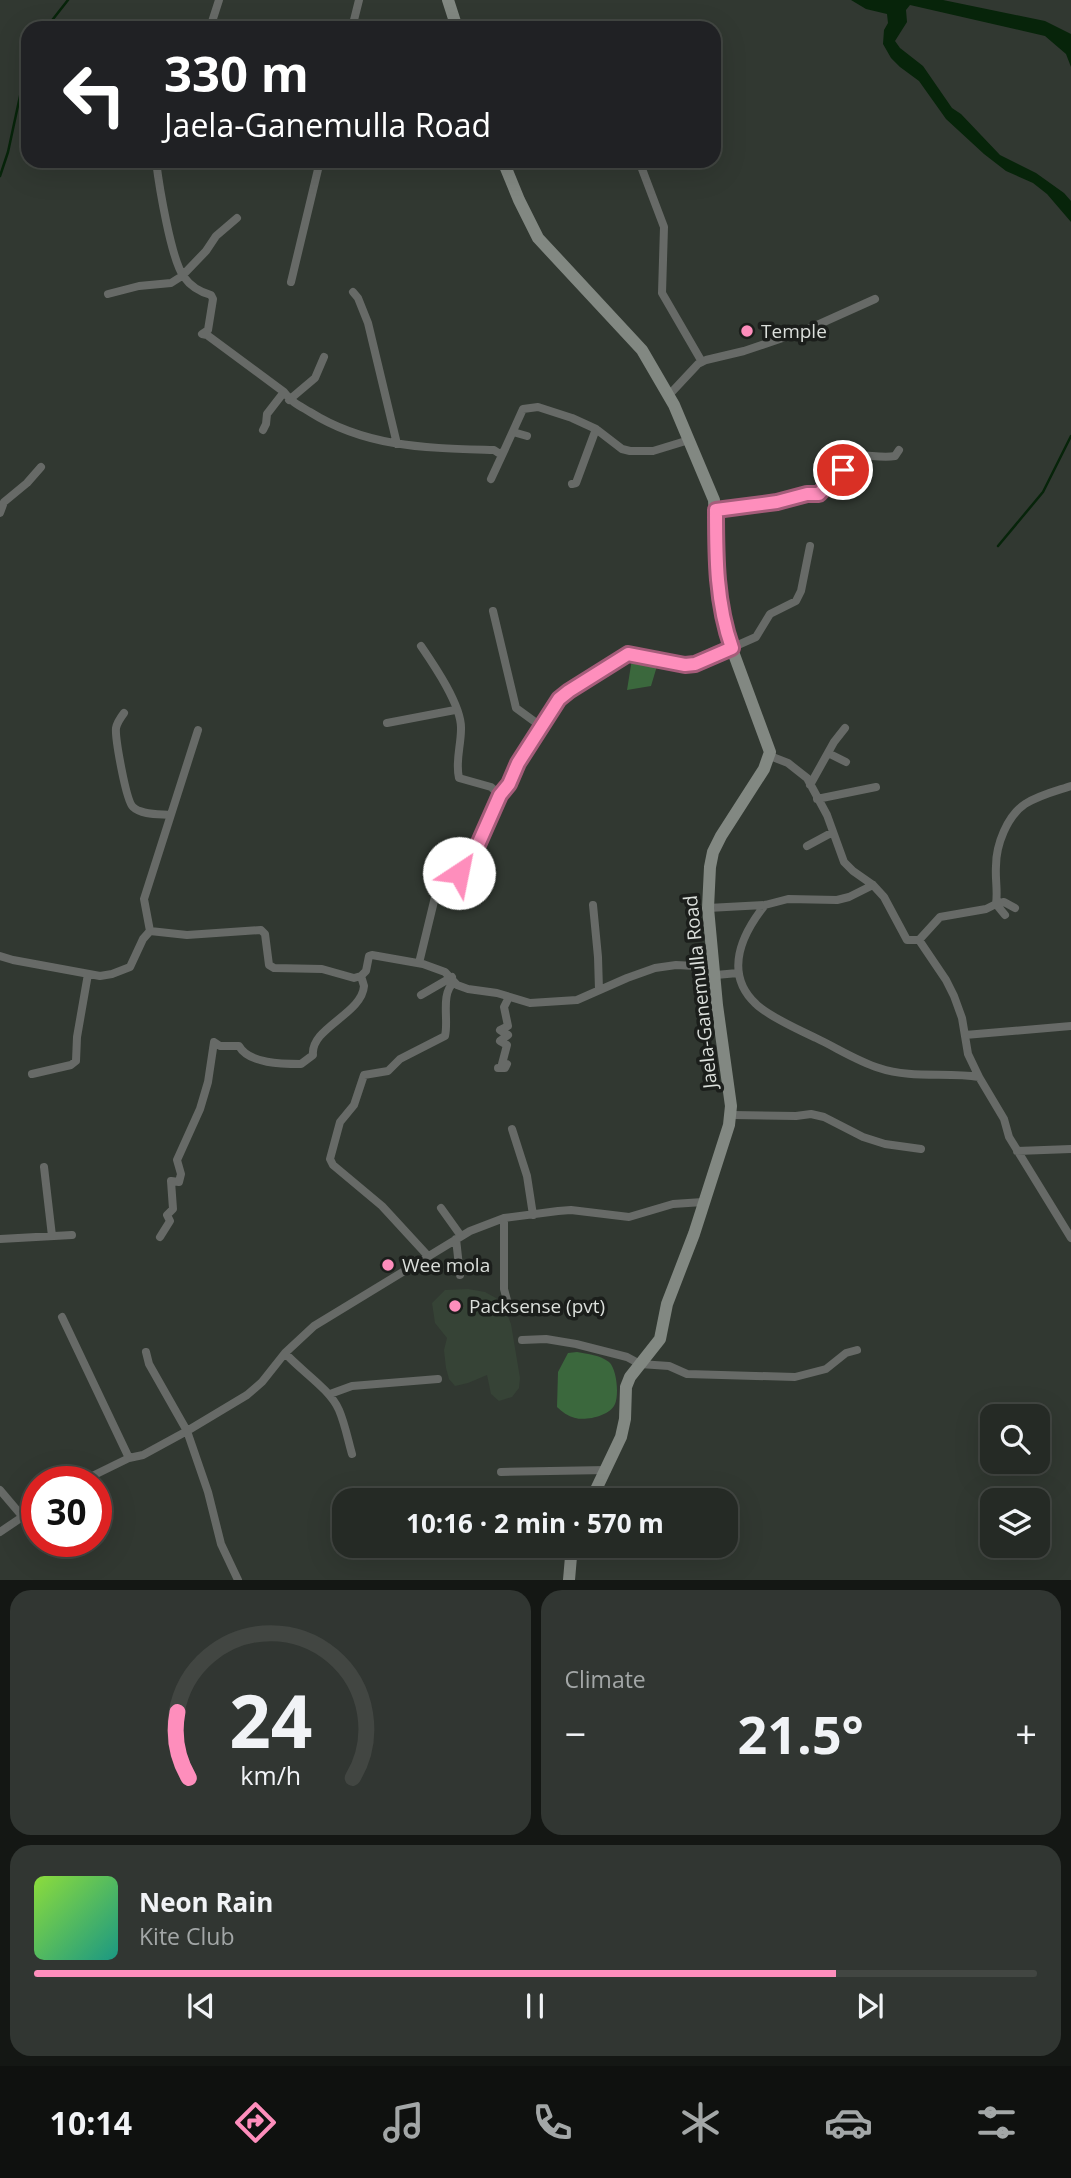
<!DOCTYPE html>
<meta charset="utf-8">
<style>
:root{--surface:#252a25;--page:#313632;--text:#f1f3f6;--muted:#a3a7a7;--line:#424642;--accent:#fe8ebc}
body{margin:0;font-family:"Open Sans",sans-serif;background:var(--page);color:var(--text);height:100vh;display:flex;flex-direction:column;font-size:26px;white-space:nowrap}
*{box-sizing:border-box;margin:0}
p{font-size:23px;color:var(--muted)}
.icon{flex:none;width:38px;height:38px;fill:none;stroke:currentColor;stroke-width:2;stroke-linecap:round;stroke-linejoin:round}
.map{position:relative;height:1580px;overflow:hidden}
.panel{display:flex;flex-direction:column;gap:10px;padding:10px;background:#141714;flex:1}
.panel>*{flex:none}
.guide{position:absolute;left:21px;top:21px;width:700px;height:147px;border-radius:21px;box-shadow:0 7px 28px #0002,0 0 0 2px var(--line);background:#202124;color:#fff;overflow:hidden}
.controls{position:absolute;left:980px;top:1404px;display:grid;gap:14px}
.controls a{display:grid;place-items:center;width:70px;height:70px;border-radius:14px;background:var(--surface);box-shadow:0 7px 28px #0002,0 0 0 2px var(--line);font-size:35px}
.speed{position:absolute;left:21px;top:1466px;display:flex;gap:14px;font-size:35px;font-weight:700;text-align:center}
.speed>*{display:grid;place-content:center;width:91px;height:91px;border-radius:50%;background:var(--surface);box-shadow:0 7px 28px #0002,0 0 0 2px var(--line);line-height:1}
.speed .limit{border:10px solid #d22;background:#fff;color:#111}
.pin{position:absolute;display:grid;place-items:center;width:60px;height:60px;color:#fff;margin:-30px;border:4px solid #fff;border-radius:50%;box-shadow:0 2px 7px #0007}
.me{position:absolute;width:77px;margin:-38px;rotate:34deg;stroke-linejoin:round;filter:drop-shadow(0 0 5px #0008)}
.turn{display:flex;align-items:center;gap:24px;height:147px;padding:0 28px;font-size:32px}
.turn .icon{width:91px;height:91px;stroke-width:2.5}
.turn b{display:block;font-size:49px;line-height:60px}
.big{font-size:52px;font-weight:700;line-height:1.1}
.panel .tile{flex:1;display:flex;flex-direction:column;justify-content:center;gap:10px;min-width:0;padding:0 24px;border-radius:21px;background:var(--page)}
.panel .dial{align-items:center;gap:0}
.dial svg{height:182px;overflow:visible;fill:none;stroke:var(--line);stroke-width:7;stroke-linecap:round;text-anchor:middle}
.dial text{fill:var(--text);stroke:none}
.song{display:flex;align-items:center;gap:21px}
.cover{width:84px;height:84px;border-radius:10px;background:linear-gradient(135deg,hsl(90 70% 55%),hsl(170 70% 35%))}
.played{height:7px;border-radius:4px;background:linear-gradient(90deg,var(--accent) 80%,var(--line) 80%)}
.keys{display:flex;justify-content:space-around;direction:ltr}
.heat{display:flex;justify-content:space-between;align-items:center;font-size:38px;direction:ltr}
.panel .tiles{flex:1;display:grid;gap:10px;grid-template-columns:1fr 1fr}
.tile:last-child{grid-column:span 2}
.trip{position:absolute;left:332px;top:1488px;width:406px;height:70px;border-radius:21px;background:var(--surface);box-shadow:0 7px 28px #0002,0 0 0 2px var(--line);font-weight:700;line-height:70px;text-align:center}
.tabs{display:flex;height:112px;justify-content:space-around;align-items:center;background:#0f110f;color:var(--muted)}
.tabs .icon{width:49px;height:49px}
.tabs .on{color:var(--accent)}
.tabs b{font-size:32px;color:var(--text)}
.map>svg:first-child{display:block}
.built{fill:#364336}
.green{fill:#3b683d}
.water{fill:#07240a}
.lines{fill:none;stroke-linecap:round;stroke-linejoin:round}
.stream{stroke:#07240a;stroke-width:2.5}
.minor{stroke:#676a67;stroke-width:8}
.secondary{stroke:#828882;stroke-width:12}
.route-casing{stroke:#a55c7a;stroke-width:18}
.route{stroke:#fe8ebc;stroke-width:12}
.poi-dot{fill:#fe8ebc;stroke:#1b1e1b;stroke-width:2.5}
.labels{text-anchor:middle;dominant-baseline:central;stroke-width:7;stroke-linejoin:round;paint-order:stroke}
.poi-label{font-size:19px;fill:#dbdfdb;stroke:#1b1e1b;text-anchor:start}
.street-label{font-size:19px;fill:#dbdfdb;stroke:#1b1e1b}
</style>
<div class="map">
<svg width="1071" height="1580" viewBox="0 0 1071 1580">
<rect width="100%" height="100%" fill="#313831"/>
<path class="built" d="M468,1289L485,1292L496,1298L503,1304L511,1324L520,1378L519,1388L512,1397L499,1401L491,1394L487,1375L468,1383L455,1386L449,1379L446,1368L444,1350L447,1338L435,1323L432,1303L445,1290Z"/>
<path class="green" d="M635,658L657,666L651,686L627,690L632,659Z
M577,1352C588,1354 600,1355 609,1362C617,1369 619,1395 615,1404C610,1416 586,1421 575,1418C568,1416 562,1412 557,1407L558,1372L568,1353Z"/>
<path class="water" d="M851,0H943L1045,21L1071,34V67L1066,54L1045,36L910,5L906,10L907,22L895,41L900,48L923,66L952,108L961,114L1000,155L1036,173L1064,193L1071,201V222L1047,194L1033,183L1006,171L984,154L946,119L919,81L900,67L891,58L883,44L884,30L888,23L887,14L866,9Z"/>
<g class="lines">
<path class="stream" d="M46,28L68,0
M0,176L8,152L28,59
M998,546L1043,492L1071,436"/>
<path class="minor" d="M210,28L219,0
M352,28L359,0
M156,161C159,185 171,260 184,277C191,287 200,292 211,295L213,299L208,330L202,334L207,335L284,392C291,402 300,406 310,412C367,448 428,448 494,450L500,454L504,451L523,409L538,407L572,418L596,429L622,449L630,451H653L689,440
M639,161L664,227L662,293L702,362
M291,282L320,161
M353,292L358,298L368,323L397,444
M108,294L139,286L171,283L182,276L206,251L216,236L237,218
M669,395L698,364L706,360L744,351L806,330L875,299
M289,400L315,378L324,357
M263,430L266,424L267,414L284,392
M513,432L527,436
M491,479L504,451
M572,484L576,483L596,429
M716,510L777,502L807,493H819L834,477L841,475L845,457C860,452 879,459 895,456L899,450
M0,513L4,502L27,483L41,467
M493,611L516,708L542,727
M421,646C434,665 462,706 461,729C461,746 455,762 459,778L491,787L500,795
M124,713C121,717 117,723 116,728C115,738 126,801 133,807C141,815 160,814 170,815
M387,723L455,710
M828,753L846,762
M770,756L788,763L807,778L827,815L844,862L853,871L873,885L884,897L907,940H919L940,917L986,909L996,904C998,891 995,879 996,866C996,845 1007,816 1025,804C1039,795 1056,791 1071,786
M810,785L834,742L845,728
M817,799L876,787
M807,846L833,832
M593,905L598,957L599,990
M765,905C742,934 723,973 756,1004C768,1016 801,1031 816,1038C837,1048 857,1061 879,1068C911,1079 946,1072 979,1077L1004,1119L1009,1137L1071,1238
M708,908L765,905L788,899L837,900L849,897L873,885
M1005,915L996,904L1004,902L1015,908
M150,931L144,899L198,730
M919,940L946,980L954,996L962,1018L968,1054L979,1077
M0,956L13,960L100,976L112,974L130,967L143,939L150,931L187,935L261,930L265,934L269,965L274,968L322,969L354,978L361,976L366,971L369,956L372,955L423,964L445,972L457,985L468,989L497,993L530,1003L577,1000L627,978L655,968L676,965L715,967
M419,963L436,893L443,883L459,873L473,856L500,795L560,700L569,690L628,654L677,665L695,664L756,637L770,614L796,601L801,591L810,546
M716,975L738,973
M421,995L452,977
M965,1035L1071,1026
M498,1068H505L507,1064H502L507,1045L500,1041L508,1035L500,1030L508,1026L504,1007L509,997
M32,1074L71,1065L76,1061L77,1037L88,974
M732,1115L796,1116L811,1114L824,1117L863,1137L885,1144L921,1149
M512,1129L527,1176L533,1215
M1017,1151L1071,1149
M44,1167L52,1236
M441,1208L461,1236
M504,1218V1289L508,1304
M160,1237L170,1221L167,1215L173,1209L171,1181L179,1182L181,1174L177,1160L200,1109L208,1082L214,1042L220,1046H239C249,1064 283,1064 301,1064L313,1055C310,1028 362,1014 364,986L361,976
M0,1239L72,1235
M456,1239L460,1275
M428,1256L382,1206L333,1165L330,1159L340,1122L354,1105L364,1075L388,1071L400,1059L445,1036C449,1020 440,994 454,982
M62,1317L129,1458
M522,1340L546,1339L576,1344L627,1357L640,1364L669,1366L687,1374L795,1377L826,1369L846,1353L857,1350
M146,1352L149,1364L187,1431L208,1492L221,1544L238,1580
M285,1353C301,1371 330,1389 339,1410C345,1424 348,1440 352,1454
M330,1394L352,1386L438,1379
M501,1472L607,1470
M80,1482L129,1458L143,1455L187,1431L247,1395L262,1382L285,1353L314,1326L470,1231L504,1218L558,1211L571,1210L629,1217L673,1204L703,1202
M0,1490L22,1516
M0,1532L37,1507"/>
<path class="secondary" d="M448,0L457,28
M503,161L519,200L538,238L642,350L674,405L714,500L719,593L725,630L770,752L764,769L721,836L713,852L710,867L708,908L717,1005L731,1106L729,1125L694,1234L667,1304L660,1339L630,1377L626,1387L625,1419L621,1437L591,1500
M569,1580L572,1545"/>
</g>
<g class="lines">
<g class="route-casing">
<path id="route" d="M459,873L473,856L500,795L509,784L518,763L559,699L569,691L628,654L685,665L695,664L732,648C716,603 716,557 716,510L777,502L807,494H819L834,477L841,475L843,470"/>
</g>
<use href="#route" class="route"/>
</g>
<g class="poi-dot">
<circle cx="747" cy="331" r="7"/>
<circle cx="388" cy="1265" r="7"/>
<circle cx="455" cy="1306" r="7"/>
</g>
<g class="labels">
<g class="poi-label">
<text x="761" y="331">Temple</text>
<text x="402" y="1265">Wee mola</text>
<text x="469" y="1306">Packsense (pvt)</text>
</g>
<g class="street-label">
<text transform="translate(700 992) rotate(-96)">Jaela-Ganemulla Road</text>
</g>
</g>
</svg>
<div class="controls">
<a><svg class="icon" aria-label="search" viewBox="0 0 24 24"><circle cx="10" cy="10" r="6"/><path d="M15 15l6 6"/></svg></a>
<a><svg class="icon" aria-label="layers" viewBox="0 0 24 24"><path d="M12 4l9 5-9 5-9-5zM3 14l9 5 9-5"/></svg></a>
</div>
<div class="speed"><div class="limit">30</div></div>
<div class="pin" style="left:843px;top:470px;background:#d93025"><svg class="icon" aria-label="arrive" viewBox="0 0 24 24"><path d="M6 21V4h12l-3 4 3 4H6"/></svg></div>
<svg class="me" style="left:459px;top:873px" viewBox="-20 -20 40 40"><circle r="19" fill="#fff"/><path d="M0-13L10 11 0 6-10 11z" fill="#fe8ebc"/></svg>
<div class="trip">10:16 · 2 min · 570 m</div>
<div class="guide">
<div class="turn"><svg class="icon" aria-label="left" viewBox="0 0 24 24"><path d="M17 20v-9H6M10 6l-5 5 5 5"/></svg><div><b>330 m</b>Jaela-Ganemulla Road</div></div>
</div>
</div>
<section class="panel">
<div class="tiles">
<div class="tile dial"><svg viewBox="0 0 100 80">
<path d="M14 69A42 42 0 1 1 86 69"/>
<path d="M14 69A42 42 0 0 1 9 40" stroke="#fe8ebc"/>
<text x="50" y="56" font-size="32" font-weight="700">24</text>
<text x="50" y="72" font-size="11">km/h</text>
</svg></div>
<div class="tile"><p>Climate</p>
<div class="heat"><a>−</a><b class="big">21.5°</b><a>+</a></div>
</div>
<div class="tile">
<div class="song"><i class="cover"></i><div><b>Neon Rain</b><p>Kite Club</p></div></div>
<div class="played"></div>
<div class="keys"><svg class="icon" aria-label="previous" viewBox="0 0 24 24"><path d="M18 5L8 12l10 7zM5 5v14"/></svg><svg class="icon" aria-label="pause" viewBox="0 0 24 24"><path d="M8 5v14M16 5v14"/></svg><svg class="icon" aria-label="next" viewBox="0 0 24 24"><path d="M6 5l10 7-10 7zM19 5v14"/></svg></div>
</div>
</div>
</section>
<nav class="tabs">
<b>10:14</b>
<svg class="icon on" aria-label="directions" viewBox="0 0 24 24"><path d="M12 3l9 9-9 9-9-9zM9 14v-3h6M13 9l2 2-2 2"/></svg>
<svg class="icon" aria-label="music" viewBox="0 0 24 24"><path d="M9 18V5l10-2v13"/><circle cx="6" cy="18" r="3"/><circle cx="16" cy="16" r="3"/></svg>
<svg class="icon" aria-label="phone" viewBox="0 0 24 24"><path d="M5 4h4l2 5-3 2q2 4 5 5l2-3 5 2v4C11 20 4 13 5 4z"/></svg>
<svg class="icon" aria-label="climate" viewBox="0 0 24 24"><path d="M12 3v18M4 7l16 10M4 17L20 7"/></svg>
<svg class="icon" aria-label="car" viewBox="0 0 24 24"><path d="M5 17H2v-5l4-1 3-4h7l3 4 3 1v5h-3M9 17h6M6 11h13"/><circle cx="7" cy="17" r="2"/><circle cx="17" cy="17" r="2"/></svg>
<svg class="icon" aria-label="filters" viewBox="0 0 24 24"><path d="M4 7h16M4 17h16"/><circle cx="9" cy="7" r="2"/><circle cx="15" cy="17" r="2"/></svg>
</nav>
